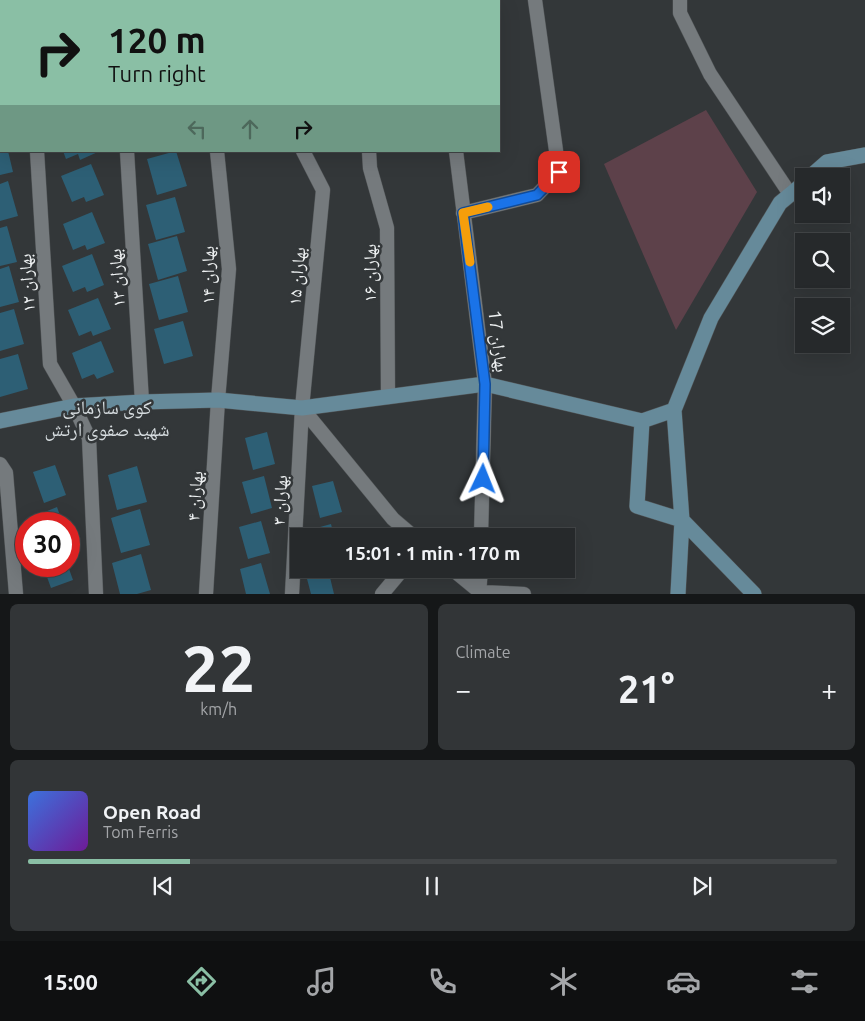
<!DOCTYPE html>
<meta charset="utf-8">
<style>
:root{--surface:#26292b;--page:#323537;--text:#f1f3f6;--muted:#a4a6a9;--line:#424547;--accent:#8abfa5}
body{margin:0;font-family:Ubuntu,"Noto Naskh Arabic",sans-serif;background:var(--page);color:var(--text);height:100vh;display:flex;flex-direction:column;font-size:19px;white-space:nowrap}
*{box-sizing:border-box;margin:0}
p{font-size:16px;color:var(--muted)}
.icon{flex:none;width:28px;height:28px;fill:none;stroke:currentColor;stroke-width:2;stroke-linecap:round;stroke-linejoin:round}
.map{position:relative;height:594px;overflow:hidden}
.panel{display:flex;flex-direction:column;gap:10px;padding:10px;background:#151718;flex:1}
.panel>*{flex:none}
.guide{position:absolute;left:0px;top:0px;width:500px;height:152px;box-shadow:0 5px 20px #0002,0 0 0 1px var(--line);background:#8abfa5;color:#111;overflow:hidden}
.fabs{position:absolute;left:795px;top:168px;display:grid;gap:10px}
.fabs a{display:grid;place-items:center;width:55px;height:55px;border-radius:0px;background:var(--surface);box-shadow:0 5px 20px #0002,0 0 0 1px var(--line);font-size:25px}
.speed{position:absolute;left:15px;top:512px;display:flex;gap:10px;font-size:25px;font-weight:700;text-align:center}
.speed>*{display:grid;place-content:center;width:65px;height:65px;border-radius:50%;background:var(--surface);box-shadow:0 5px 20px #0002,0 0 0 1px var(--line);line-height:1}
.speed .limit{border:8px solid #d22;background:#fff;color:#111}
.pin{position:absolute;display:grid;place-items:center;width:42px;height:42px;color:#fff;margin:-21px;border-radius:10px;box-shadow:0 2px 8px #0006}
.me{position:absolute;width:55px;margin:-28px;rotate:2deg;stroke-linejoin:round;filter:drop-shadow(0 0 4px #0008)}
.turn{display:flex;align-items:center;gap:18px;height:105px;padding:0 25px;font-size:22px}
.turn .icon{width:65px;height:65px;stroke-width:2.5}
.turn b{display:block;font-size:35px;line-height:42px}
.lanes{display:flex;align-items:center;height:48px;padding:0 25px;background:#0003;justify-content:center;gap:25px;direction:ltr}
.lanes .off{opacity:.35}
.big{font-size:38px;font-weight:700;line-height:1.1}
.panel .tile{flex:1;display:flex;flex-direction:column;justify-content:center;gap:8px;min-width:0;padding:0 18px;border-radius:8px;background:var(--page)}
.panel .dial{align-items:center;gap:0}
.dial b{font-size:65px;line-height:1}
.song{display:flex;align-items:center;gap:15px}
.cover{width:60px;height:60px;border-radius:8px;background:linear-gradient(135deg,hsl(220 70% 55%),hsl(280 70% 35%))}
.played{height:5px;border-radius:2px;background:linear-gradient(90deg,var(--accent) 20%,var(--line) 20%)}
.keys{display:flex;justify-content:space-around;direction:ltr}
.heat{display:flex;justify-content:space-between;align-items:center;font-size:28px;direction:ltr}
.panel .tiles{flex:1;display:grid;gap:10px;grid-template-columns:1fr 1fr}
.tile:last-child{grid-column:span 2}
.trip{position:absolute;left:290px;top:528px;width:285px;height:50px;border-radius:0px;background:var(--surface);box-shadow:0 5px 20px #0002,0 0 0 1px var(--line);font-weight:700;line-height:50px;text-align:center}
.tabs{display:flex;height:80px;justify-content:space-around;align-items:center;background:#0f1011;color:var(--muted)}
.tabs .icon{width:35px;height:35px}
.tabs .selected{color:var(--accent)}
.tabs b{font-size:22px;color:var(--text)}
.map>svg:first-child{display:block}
.green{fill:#5d414a}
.building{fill:#2d5f75}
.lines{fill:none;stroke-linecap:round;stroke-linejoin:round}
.street-casing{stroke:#515557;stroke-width:15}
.secondary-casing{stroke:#515557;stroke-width:16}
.street{stroke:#757a7d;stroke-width:14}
.secondary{stroke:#668a9a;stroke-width:15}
.route-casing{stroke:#114b97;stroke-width:12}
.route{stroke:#1a73e8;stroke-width:9}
.slow{stroke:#f59e0b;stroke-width:9}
.labels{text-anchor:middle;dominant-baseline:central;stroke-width:5;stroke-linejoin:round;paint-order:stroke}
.street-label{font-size:18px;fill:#edf0f1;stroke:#333739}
.neighbourhood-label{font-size:19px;fill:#d6dcdf;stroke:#333739}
</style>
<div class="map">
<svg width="865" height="594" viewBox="0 0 865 594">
<rect width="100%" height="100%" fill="#333739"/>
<path class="green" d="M706,110L757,192L676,330L604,164Z"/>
<path class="building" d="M0,151H8L13,172L0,175Z
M63,151H100L80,160L78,154L66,159Z
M176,151L187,186L157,195L147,159Z
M91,164L104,195L86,202L84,197L72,202L61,176Z
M8,181L18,216L0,221V184Z
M175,197L185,232L156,240L146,205Z
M92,212L105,243L87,250L85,245L73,250L63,224Z
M7,226L17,262L0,266V228Z
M177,236L187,271L158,280L148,244Z
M92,254L104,285L87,292L85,287L73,292L62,266Z
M9,266L19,302L0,307V269Z
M178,276L188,312L159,320L149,284Z
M98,298L111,329L93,336L91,331L79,336L68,310Z
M14,309L24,344L0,351V313Z
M183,321L193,356L164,364L154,329Z
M101,341L114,372L97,379L94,374L82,379L72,353Z
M18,354L28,389L0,397V359Z
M267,432L275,464L253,470L245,438Z
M55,465L66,495L44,503L33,472Z
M137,466L147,502L117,510L108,475Z
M264,476L272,508L251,514L242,482Z
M333,481L342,512L320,518L312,486Z
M57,507L63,524H38L35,516Z
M140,509L150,545L121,553L111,518Z
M261,521L270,553L248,559L239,527Z
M331,524L334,536H310L309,530Z
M141,554L151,590L137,594H120L112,563Z
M261,563L270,594H246L240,569Z
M43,566H68L73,580L51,588Z
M328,569L334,594H311L306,575Z"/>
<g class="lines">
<g class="street-casing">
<path id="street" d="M278,0V1
M357,0L358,1
M436,0L437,1
M680,0V13L710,74L790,194
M23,1L30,0
M0,5H1
M37,151L50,364L74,406L89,438L96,594
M127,151L142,402
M369,151L370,168L387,228L388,397
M456,151L485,384L481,536
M463,213L537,195L559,172L535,0
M302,408L393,519L413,536
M0,464L6,473L16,594
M452,569L480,592L524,594
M206,594L218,400L229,269L217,151
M292,594L302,408L323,190L303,151
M382,594L403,569
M479,594L481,569"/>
</g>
<g class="secondary-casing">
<path id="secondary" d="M811,176L827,162L865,155
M674,410L711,318L780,203L804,183
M0,421L74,406L142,402L218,400L302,408L485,384L642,421
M678,594L682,520L674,410L642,421L637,506L682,520L754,594"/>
</g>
<use href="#street" class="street"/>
<use href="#secondary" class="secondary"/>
</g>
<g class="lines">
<g class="route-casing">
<path id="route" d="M483,479L485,384L463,213L537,195L559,172"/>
</g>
<use href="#route" class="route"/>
<path class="slow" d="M470,262L463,213L488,207"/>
</g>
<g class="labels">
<g class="street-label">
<text transform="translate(369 273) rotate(-90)">بهاران ۱۶</text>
<text transform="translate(207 275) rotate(-90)">بهاران ۱۴</text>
<text transform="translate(296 276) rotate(-85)">بهاران ۱۵</text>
<text transform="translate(116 278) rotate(-94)">بهاران ۱۳</text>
<text transform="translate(26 283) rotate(-94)">بهاران ۱۲</text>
<text transform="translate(499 341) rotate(83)">بهاران 17</text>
<text transform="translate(194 496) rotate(-86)">بهاران ۴</text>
<text transform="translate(279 500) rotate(-87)">بهاران ۳</text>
</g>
<g class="neighbourhood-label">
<text x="107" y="407">کوی سازمانی<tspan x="107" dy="22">شهید صفوی ارتش</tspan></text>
</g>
</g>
</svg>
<div class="fabs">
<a><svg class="icon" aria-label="sound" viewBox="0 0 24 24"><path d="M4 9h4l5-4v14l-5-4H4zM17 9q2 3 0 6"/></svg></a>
<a><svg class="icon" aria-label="search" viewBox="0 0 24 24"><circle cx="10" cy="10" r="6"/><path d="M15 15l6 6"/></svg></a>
<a><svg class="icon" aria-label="layers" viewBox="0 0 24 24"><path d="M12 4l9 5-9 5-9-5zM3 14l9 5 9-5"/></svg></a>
</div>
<div class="speed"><div class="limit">30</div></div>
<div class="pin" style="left:559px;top:172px;background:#d93025"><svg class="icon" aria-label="arrive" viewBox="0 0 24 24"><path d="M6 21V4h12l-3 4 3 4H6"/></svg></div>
<svg class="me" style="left:483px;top:479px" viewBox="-20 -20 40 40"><path d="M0-17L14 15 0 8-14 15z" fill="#1a73e8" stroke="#fff" stroke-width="4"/></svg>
<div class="trip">15:01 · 1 min · 170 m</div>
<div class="guide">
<div class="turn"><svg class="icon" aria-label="right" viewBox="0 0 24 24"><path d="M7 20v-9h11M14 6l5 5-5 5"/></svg><div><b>120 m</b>Turn right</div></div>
<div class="lanes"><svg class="icon off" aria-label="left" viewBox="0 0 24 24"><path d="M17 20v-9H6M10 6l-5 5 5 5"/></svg><svg class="icon off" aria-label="ahead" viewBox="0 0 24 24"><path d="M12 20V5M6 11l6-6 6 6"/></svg><svg class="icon" aria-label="right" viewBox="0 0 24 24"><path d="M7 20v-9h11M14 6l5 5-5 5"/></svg></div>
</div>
</div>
<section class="panel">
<div class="tiles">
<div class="tile dial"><b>22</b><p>km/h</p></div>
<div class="tile"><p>Climate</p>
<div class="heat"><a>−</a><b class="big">21°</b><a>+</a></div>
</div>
<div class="tile">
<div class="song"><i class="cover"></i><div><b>Open Road</b><p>Tom Ferris</p></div></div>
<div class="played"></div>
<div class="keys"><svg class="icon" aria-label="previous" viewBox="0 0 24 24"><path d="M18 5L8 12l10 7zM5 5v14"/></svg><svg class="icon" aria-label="pause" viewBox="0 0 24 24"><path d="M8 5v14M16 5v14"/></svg><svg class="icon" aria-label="next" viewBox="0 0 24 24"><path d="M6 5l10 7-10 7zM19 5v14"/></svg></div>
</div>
</div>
</section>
<nav class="tabs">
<b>15:00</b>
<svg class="icon selected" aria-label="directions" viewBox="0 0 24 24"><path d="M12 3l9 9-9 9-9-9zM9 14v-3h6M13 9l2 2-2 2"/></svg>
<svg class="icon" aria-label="music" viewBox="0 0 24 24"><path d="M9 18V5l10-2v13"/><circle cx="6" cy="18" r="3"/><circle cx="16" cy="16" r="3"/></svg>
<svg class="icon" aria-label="phone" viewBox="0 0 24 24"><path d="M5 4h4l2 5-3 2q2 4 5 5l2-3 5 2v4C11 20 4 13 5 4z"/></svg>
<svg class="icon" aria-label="climate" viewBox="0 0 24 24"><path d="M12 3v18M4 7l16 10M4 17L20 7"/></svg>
<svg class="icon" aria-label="car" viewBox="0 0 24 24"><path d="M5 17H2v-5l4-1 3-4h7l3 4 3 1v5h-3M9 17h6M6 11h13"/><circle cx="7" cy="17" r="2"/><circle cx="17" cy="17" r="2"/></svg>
<svg class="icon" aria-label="filters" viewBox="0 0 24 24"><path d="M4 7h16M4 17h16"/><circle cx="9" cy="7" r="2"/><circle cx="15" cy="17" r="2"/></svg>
</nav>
